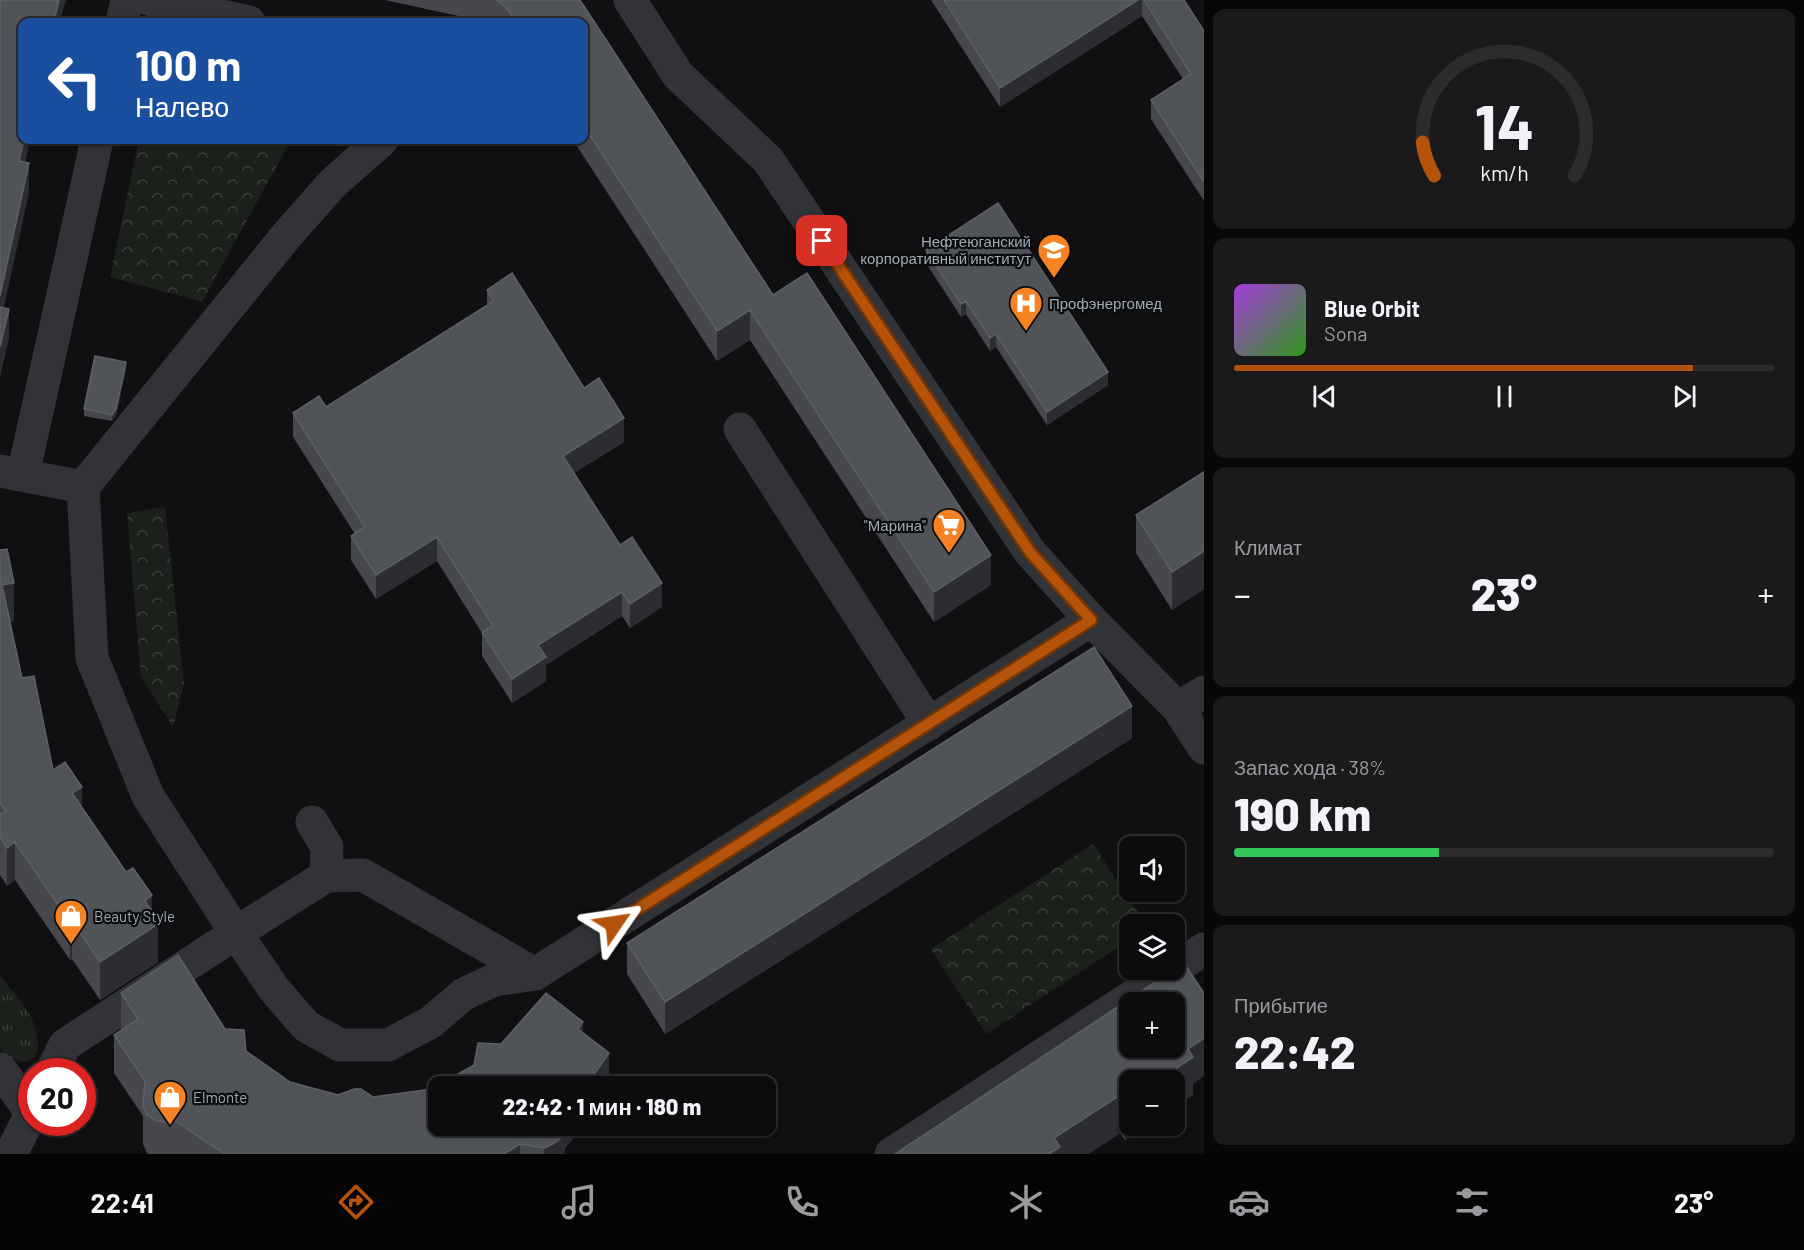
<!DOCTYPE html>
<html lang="ru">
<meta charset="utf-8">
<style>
:root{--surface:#0c0c0e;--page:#1a1a1c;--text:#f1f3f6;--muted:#9a9b9e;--line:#2c2c2e;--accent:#b45309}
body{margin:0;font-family:Barlow,sans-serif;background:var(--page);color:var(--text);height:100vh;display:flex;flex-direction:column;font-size:22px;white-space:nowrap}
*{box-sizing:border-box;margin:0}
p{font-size:20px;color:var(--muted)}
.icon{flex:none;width:33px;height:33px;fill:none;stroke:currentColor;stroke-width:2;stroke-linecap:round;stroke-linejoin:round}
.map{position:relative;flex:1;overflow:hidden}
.drawer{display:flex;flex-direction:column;gap:9px;padding:9px;background:#070708;width:600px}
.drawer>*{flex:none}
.top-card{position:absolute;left:18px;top:18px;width:570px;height:126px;border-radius:12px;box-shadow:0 2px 4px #0004,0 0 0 2px var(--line);background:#1a4fa0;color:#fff;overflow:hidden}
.controls{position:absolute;left:1119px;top:836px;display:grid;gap:12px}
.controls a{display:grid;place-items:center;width:66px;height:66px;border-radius:12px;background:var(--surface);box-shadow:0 2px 4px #0004,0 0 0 2px var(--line);font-size:30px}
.speed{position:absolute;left:18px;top:1058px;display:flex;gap:12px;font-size:30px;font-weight:700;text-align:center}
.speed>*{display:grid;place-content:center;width:78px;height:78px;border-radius:50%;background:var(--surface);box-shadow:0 2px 4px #0004,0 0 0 2px var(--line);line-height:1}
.speed .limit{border:9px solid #d22;background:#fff;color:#111}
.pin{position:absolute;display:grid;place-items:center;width:51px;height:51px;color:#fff;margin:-26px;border-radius:12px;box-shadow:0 3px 9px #0006}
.me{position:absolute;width:66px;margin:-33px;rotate:58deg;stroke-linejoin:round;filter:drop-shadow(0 0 4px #0008)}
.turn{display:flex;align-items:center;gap:21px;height:126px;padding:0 18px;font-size:27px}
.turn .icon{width:78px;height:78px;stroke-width:2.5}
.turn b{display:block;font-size:42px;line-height:51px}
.big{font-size:45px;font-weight:800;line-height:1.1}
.drawer .tile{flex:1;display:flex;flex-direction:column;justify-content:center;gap:9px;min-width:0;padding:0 21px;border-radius:12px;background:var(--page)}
.drawer .dial{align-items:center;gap:0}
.dial svg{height:156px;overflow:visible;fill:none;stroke:var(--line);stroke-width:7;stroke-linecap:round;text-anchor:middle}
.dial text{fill:var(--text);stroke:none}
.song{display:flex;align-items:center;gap:18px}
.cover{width:72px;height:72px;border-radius:9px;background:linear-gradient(135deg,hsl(280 70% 55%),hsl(110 70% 35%))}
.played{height:6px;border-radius:3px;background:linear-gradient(90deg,var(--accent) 85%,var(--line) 85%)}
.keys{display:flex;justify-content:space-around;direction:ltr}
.heat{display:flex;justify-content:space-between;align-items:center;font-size:33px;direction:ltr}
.charge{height:9px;border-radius:4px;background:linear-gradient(90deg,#34c759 38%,var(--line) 0)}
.trip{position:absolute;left:428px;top:1076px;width:348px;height:60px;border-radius:12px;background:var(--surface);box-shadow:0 2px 4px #0004,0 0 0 2px var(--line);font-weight:800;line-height:60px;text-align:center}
.dock{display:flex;height:96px;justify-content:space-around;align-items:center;background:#050506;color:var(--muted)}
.dock .icon{width:42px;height:42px}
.dock .selected{color:var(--accent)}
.dock b{font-size:27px;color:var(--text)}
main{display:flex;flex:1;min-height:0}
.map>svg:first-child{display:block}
.grass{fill:url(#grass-tufts)}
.park{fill:url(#park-crowns)}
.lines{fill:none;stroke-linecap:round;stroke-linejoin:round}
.minor{stroke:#313337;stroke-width:33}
.wall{fill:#46484d}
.shaded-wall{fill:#2c2d31}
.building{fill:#505358;stroke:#5c6066;stroke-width:1.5;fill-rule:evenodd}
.route-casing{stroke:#753606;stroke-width:15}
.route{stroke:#b45309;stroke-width:10}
.labels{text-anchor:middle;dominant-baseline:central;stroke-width:4.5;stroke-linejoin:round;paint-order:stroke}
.poi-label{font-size:15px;fill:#a1aab3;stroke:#0b0c0d;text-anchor:start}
</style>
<main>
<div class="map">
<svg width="1204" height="1154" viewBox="0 0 1204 1154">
<defs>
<pattern id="grass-tufts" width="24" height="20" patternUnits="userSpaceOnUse" patternTransform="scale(1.5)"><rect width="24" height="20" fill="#1b211a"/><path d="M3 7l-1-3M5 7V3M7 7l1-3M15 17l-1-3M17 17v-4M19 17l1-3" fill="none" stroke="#393f39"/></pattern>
<pattern id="park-crowns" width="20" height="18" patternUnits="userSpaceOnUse" patternTransform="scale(1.5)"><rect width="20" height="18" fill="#1b211a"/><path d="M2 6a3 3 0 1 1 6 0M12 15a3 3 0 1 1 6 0" fill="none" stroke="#393f39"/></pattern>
</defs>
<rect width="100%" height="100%" fill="#101012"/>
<path class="grass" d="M0,975C11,991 29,1007 34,1025C36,1031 39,1042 38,1048C36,1069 7,1063 0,1046C0,1037 0,988 0,975Z"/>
<path class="park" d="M139,140H291L202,302L110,277Z
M165,507L184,684L173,727L141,677L127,513Z
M1093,844L1145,924H1130L1129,940L986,1034L931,949Z"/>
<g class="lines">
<path class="minor" d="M151,0L249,22
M630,0L678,75L768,160L1030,552L1091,620L1178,708L1204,748
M122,22L127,0
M740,429L929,724
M0,471L83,487L92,658L148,796L236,933L326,876L363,875L535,974L1091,620
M23,475L97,140
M83,487L287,235L333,183L382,140
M1178,708L1204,692
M312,822L327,847L326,876
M1174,969L1204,949
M0,1069L31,1112
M52,1071L65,1045L236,933L274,989L306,1026L340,1045H388L431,1022L464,994L494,980L535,974
M11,1154L32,1112
M891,1154L1174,969"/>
</g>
<path class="wall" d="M385,0H580L773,295L991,585L934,622L750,340L717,361L573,140H584V22H486Z
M931,0H1184L1204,31V201L1151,119V100L1183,79L1142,16L1000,107Z
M926,250L1108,385L1047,425L996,347L990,351L966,314L961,317L926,263Z
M487,290L584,388L624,442L574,473L620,545L662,607L630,628L622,616L546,665V681L512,703L482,656V633L437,561L376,599L351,560V536L355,534L293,437V413L326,407L487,305Z
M126,369L116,416L112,421L84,416V409Z
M1204,472V589L1172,610L1136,553V515Z
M0,550L14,621L10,622L22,678L53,770L82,807L152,911L157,922L158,962L100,1000L72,959L70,960L15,880L7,886L0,875Z
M1132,738L665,1034L627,974V943Z
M1184,963L1193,1084V1095L1125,1140L1120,1133L1088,1154Z
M121,993L225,1029L246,1051L290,1082L338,1095L373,1097L432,1089L474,1065L501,1044L583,1033L609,1086L438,1125H585L565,1148L564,1154H149L147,1153L143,1144V1116L114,1073V1035L121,1031Z"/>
<path class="shaded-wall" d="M59,0H66L60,22L55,17Z
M1138,0H1142V16L1000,107V88Z
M24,140H30L19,191V161Z
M29,163V193L0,325V296Z
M966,301V314L961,317V304Z
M9,309V339L0,377V347Z
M750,310V340L717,361V331Z
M996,334V347L990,351V338Z
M126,362V369L116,416L112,421V415Z
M1108,372V385L1047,425V412Z
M624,418V442L563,480V456Z
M437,537V561L376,599V575Z
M1204,551V589L1172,610V572Z
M991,555V585L934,622V592Z
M14,583V621L2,623V585Z
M662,583V607L630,628V604Z
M622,592V616L546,665V681L512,703V679L538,645Z
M1132,706V738L665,1034V1002Z
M82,787V825L72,793Z
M15,842V880L7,886V848Z
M152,895V928L155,920L157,919V924H158V962L100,1000V962L145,901Z
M72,921V959L70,960V922Z
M583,1022V1060L578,1029Z
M1204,1038V1076L1193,1084V1095L1174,1108V1080H1159L1188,1049Z
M609,1053V1086H586Z
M1120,1095V1133L1088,1154H1049L1054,1138Z
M1130,1099V1125H1148L1125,1140V1102Z
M564,1125H585L565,1148L564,1154H544V1148Z
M520,1144V1154H504Z"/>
<path class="building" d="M0,0H59L55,17L63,18L62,22H22V140H24L19,161L29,163L0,296Z
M497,0H580L773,295L807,273L991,555L934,592L750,310L717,331L584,126V22H516L508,10Z
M944,0H1138L1000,88Z
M1144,0H1184L1204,31V182L1151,100L1191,74Z
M998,203L1108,372L1047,412L996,334L990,338L966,301L961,304L926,250Z
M512,273L584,388L599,378L624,418L563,456L620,545L632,537L662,583L630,604L622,592L538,645L546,657L512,679L482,632L493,626L437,537L376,575L351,536L365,527L293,413L319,396L326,407L494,301L487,290Z
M0,307L9,309L0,347Z
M95,356L126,362L116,409L112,415L84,409Z
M1204,472V551L1172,572L1136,515Z
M7,549L14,583L2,585L22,678L34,676L53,770L65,762L82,787L72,793L126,872L133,868L152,895L145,901L157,919L155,920L158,924L100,962L72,921L70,922L15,842L7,848L0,837V815L6,811L0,803V550Z
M1094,647L1132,706L665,1002L627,943Z
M178,955L225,1029L244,1030L246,1051L290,1082L338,1095L354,1089H361L373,1097L432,1089L474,1065L478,1043L501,1044L546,993L583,1022L578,1029L609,1053L586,1086H438V1125H564V1132L559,1140L551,1145L544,1148L520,1144L504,1154H226L211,1145L174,1120L164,1122L155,1120L147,1115L143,1106L145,1081L114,1035L138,1019L121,993Z
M1184,963L1204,993V1038L1188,1049L1193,1057L1159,1080H1130V1099L1125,1102L1120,1095L1054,1138L1060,1147L1049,1154H895ZM1130,1002H1174V1047H1130Z"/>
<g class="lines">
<g class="route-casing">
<path id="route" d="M614,924L1091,620L1030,552L822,241"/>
</g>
<use href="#route" class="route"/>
</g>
<defs>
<g id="university-pin" transform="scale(1.725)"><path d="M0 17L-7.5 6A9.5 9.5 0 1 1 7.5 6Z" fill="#f58324" stroke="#0b0c0d"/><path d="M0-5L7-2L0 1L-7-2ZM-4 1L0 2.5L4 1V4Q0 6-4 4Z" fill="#fff"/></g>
<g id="hospital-pin" transform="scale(1.725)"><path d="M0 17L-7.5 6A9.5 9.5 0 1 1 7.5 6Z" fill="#f58324" stroke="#0b0c0d"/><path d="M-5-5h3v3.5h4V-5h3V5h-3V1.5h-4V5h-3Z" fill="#fff"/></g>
<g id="supermarket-pin" transform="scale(1.725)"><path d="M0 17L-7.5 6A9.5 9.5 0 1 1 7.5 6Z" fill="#f58324" stroke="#0b0c0d"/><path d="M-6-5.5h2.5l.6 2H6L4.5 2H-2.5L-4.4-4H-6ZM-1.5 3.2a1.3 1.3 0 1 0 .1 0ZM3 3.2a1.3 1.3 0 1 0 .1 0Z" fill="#fff"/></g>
<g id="shop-pin" transform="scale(1.725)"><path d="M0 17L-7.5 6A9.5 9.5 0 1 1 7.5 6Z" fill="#f58324" stroke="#0b0c0d"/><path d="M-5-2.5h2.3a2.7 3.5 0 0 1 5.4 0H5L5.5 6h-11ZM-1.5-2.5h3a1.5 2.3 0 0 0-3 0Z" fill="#fff"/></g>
</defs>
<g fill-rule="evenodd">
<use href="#university-pin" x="1054" y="250"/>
<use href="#hospital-pin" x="1026" y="303"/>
<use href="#supermarket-pin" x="949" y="525"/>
<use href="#shop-pin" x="71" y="916"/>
<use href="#shop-pin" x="170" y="1097"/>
</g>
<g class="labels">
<g class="poi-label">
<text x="1031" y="241" text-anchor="end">Нефтеюганский<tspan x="1031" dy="17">корпоративный институт</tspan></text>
<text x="1049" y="303">Профэнергомед</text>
<text x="926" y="525" text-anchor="end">"Марина"</text>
<text x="94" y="916">Beauty Style</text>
<text x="193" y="1097">Elmonte</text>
</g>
</g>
</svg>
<div class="controls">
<a><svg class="icon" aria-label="sound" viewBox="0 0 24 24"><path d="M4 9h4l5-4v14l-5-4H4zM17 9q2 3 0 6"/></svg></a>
<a><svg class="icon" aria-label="layers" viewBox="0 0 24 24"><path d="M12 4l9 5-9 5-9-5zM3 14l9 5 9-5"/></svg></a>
<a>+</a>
<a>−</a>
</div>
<div class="speed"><div class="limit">20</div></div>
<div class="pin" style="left:822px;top:241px;background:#d93025"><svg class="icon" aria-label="arrive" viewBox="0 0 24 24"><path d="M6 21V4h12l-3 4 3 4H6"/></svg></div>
<svg class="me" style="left:614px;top:924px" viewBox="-20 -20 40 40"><path d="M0-17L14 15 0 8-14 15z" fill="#b45309" stroke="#fff" stroke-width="4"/></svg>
<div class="trip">22:42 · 1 мин · 180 m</div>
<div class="top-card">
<div class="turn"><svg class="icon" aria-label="left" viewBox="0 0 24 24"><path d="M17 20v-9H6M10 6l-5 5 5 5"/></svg><div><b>100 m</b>Налево</div></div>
</div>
</div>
<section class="drawer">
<div class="tile dial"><svg viewBox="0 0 100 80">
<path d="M14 69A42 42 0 1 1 86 69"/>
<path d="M14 69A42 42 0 0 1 8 52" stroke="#b45309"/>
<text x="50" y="56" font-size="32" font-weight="700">14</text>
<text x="50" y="72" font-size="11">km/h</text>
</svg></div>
<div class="tile">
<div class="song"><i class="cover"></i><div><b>Blue Orbit</b><p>Sona</p></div></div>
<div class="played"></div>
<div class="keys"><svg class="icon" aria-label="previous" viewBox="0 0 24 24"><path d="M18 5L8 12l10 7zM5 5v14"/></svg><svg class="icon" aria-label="pause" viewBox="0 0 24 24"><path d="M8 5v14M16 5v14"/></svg><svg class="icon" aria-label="next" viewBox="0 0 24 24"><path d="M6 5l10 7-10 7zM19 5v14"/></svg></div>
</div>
<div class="tile"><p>Климат</p>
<div class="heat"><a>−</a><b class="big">23°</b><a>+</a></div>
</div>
<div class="tile"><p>Запас хода · 38%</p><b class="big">190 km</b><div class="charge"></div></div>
<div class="tile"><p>Прибытие</p><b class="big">22:42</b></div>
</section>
</main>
<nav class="dock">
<b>22:41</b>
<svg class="icon selected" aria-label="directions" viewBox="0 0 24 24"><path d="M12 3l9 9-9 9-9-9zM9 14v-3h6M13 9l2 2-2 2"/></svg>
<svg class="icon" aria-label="music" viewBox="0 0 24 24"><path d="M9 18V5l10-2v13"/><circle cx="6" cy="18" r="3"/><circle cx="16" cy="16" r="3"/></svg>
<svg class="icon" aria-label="phone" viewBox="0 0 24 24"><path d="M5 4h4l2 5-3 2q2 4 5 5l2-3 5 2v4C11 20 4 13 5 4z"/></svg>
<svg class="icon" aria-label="climate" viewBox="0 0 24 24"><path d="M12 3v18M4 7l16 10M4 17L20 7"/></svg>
<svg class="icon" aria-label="car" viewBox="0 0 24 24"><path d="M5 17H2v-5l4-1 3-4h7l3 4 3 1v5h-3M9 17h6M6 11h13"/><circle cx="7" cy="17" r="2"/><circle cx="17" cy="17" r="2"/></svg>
<svg class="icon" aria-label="filters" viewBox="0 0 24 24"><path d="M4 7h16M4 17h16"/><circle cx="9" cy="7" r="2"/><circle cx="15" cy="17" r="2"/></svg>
<b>23°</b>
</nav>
